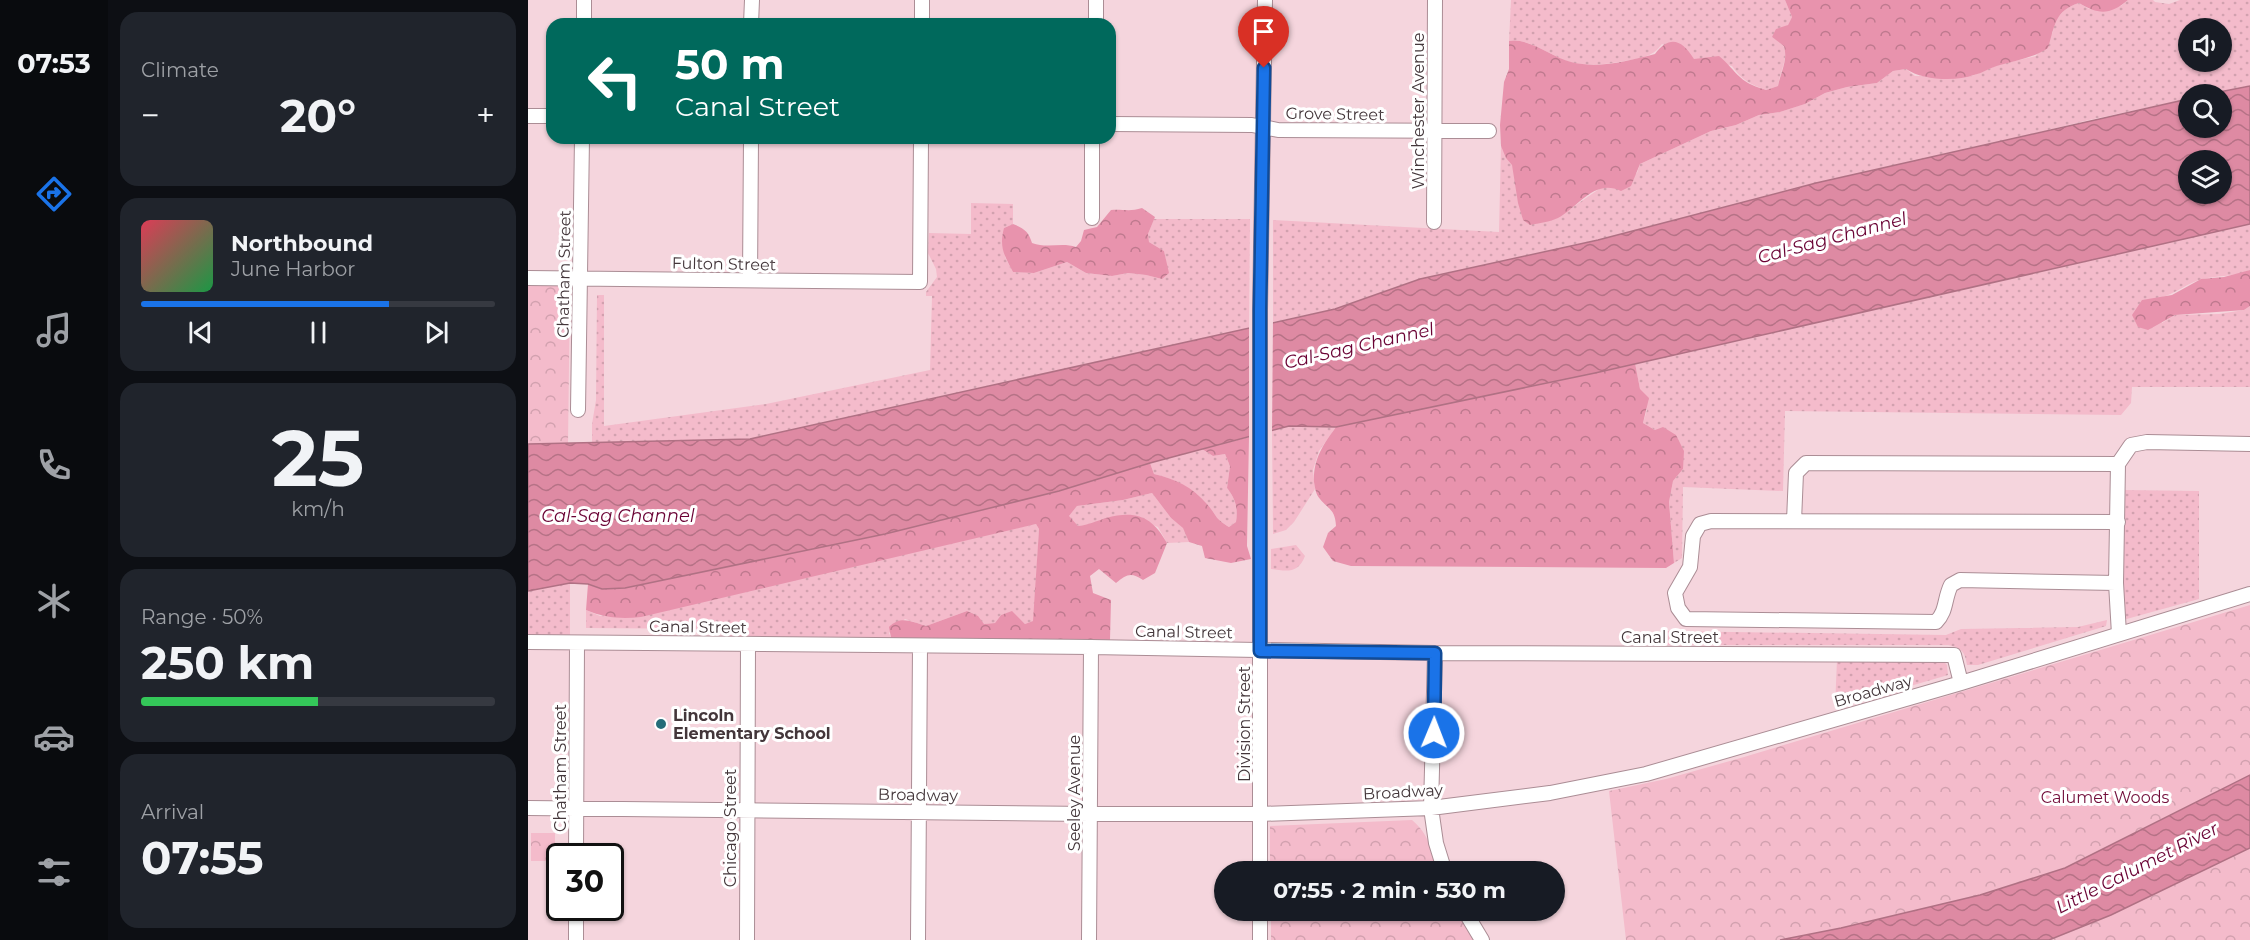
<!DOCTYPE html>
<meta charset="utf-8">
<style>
:root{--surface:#171b24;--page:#20242c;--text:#f1f3f6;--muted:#9ea1a6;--line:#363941;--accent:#1a73e8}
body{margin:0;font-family:Montserrat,sans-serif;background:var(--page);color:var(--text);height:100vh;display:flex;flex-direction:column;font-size:22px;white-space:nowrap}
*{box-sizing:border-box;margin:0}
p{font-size:20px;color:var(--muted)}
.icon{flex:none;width:33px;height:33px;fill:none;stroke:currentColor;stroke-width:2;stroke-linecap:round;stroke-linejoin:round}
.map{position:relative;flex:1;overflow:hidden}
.panel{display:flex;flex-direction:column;gap:12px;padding:12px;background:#0d0f14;width:420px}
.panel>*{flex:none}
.banner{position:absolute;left:18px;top:18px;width:570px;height:126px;border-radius:18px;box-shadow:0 2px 4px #0004;background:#00695c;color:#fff;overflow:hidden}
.buttons{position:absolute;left:1650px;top:18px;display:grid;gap:12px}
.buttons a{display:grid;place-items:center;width:54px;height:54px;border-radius:50%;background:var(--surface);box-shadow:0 2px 4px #0004;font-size:30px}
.speed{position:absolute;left:18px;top:843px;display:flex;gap:12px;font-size:30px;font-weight:700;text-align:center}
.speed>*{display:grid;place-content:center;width:78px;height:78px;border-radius:50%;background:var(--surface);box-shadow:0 2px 4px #0004;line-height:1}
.speed .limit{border:3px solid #111;border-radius:9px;background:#fff;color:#111}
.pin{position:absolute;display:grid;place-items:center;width:51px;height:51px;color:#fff;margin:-62px -26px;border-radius:50% 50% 50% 0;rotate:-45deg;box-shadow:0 0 6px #0007}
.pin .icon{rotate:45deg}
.me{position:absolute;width:66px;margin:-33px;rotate:1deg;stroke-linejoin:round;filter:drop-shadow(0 0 4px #0008)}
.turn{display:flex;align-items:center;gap:21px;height:126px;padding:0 30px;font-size:27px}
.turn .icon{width:78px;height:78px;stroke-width:2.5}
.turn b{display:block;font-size:42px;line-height:51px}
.big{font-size:45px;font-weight:700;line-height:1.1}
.panel .tile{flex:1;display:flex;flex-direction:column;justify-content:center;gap:9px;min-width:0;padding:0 21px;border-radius:18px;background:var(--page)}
.panel .dial{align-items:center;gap:0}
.dial b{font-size:78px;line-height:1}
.song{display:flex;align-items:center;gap:18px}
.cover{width:72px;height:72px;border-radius:9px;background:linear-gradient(135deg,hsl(350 70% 55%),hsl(140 70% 35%))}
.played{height:6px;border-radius:3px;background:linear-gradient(90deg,var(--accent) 70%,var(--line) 70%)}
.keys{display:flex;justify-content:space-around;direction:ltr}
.heat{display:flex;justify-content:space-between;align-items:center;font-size:33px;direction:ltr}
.charge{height:9px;border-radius:4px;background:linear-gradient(90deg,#34c759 50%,var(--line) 0)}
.trip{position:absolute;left:686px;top:861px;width:351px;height:60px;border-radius:30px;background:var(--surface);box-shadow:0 2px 4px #0004;font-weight:700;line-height:60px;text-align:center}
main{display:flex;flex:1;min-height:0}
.menu{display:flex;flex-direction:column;width:108px;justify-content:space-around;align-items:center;background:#090b0e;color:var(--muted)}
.menu .icon{width:42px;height:42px}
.menu .on{color:var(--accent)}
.menu b{font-size:27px;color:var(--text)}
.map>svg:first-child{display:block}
.grass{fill:url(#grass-dots);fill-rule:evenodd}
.forest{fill:url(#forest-crowns)}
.park{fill:url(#park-crowns)}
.water{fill:url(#water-waves);stroke:#b07184;stroke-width:1.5;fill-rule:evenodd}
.pier{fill:#f5d5dd}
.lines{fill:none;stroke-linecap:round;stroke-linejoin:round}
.minor-casing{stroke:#ab8d95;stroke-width:16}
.minor{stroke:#fff;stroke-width:14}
.route-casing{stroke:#114b97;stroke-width:15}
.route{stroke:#1a73e8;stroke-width:10}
.poi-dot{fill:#256d79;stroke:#fff;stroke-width:2}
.labels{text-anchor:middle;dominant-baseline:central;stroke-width:6;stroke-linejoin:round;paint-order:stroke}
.street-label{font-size:16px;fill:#43363a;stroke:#fff}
.poi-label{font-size:16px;font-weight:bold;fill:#43363a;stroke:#fff;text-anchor:start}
.park-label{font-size:16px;fill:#720d3a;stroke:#fff}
.water-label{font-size:18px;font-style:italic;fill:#6a0234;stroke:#fff}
</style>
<main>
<nav class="menu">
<b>07:53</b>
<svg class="icon on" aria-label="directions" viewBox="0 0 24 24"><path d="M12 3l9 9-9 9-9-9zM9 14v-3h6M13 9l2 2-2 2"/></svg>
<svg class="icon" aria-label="music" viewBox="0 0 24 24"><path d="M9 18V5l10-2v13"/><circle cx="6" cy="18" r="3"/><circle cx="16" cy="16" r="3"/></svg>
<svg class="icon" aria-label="phone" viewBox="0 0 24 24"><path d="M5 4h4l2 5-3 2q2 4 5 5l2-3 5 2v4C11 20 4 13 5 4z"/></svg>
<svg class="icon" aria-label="climate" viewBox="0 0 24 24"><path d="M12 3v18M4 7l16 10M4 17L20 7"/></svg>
<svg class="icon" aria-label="car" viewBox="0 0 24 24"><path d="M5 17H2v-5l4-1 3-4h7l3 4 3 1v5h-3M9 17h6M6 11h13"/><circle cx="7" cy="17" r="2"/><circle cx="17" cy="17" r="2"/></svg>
<svg class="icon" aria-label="filters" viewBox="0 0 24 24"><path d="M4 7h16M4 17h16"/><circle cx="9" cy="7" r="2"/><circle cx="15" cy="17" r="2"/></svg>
</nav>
<section class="panel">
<div class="tile"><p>Climate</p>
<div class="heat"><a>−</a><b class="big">20°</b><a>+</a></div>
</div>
<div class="tile">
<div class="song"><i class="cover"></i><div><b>Northbound</b><p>June Harbor</p></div></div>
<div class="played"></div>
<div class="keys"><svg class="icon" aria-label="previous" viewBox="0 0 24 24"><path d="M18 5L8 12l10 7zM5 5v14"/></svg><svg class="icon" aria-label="pause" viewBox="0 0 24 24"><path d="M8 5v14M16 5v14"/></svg><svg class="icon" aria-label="next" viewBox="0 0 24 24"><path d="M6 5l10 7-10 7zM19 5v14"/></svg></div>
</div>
<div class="tile dial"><b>25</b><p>km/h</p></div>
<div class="tile"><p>Range · 50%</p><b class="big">250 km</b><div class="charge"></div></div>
<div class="tile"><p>Arrival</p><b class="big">07:55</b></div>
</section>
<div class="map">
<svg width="1722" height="940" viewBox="0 0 1722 940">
<defs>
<pattern id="grass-dots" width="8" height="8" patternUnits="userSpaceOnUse" patternTransform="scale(1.5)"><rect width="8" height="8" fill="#f4bbcb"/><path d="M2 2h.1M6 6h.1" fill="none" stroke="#d2a1af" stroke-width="1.8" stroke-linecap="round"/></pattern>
<pattern id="forest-crowns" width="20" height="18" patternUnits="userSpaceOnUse" patternTransform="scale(1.5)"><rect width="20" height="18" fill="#e893ad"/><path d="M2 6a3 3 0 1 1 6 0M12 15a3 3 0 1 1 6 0" fill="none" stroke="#be798e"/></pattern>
<pattern id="park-crowns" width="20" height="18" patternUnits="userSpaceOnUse" patternTransform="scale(1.5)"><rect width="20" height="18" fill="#f4bbcb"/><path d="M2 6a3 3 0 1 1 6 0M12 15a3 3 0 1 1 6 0" fill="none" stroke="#d2a1af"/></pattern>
<pattern id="water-waves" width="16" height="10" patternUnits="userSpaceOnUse" patternTransform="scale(1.5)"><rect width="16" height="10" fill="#de8aa3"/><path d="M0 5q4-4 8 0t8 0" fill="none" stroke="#b67286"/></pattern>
</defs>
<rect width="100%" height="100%" fill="#f5d5dd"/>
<path class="grass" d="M983,0H1257L1264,17L1260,25L1244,37L1256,45C1260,61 1252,71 1250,86L1238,90C1224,85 1213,80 1204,66L1177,59H1166L1134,44C1125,56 1117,57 1102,60C1082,64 1062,67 1042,62C1023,56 999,37 981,41Z
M1600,0H1625L1627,2L1641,4L1652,0H1722V86L1681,94H1660V99L1561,120L1070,240L892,279L807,309L745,322V220L971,232L973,146C976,153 983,160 985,167C990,184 990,203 995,220L1029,218L1074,187H1085L1109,173L1112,164L1183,131L1208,125L1231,115L1252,112L1277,104L1297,93L1319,87L1349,83L1365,71L1378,69L1387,76H1444L1470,65L1508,56L1525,32L1526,22L1539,7L1551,3L1561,9L1593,6ZM1660,28H1694V62H1660Z
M443,203L485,204V224L476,228L477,257L485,272L506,273L539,262L558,273L584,276L600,273L618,275L634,279L638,262L636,251L621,242L620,234L626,219H722L721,328L222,439L64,444V424L68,400L69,295H76V426L238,404L402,370L404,296H398V292L409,277L408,269L400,253L401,233L443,234Z
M1722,224V270C1707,277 1691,275 1675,279C1660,282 1648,294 1631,298L1634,323L1647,315L1691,314L1716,310L1722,306V387H1604L1603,403L1593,415L1257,411L1255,491L1155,487L1154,558L1146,563L1141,502L1145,481L1155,469L1127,430L1115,423L1119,410L1112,389L1107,363Z
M761,426L808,427L791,451L785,470L787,489L766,522L758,530L745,534L744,431Z
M674,449L685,456L697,454L702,466L699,488C708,499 710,509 708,522L701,527C685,517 689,515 679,504C665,488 647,479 626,474L622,463Z
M1597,490L1671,491V599L1595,620Z
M624,493L643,518L656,528L661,542L639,543L630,527L602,516L579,518L562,525L550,526L540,517L549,506L595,500Z
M508,524L511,529L506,621L497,624L484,612L473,615L467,623L456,624L439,611L398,626L377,619L361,633L363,638H198L195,637L192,629L58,628V610L72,616Z
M768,545L777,556C770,574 759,571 743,569V549Z
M42,583V638L0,637V591Z
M1579,620L1578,626L1450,665H1439C1437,652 1434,648 1420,645H1137L1138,631L1418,635L1433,629L1550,627Z
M1309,659H1413L1419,665L1420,675L1307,708Z"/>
<path class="forest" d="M1257,0H1600C1582,15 1571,15 1551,3C1526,11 1527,26 1520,48C1505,58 1489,60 1472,65C1463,67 1455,73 1446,75C1427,82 1394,80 1378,69L1365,71L1349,83L1319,87L1297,93L1277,104L1252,112L1231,115L1208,125L1183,131L1112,164L1103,186L1093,191C1067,178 1051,206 1030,218C1022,222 1011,223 1002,225L995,220L990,203L984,165L978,158L973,146L972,125L976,82L981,69V41C1000,37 1024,57 1043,62C1070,69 1100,61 1127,54C1141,35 1154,39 1166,59L1191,56C1200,63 1205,71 1212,77C1219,84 1229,87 1238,90L1250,86C1253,71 1260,61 1256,46L1244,37L1248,29L1260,25L1264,17Z
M614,208L627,217L620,234L621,242L636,251L641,273L634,279L618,275L600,273L584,276L558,273L539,262L506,273L485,272C476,255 471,247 476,228L485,224C496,228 501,232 504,243C520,249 533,242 548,247L553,241L556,230L569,227L583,210C595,209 602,212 614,208Z
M1722,270V306L1716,310L1647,315L1620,330L1610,327L1604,315L1614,300L1644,295L1673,279L1696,277Z
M1107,363L1112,389L1121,398L1115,423L1127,430L1135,427L1148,435L1156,451L1155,469L1145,481L1141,502L1146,563L1138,568L823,566L805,561L795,547L800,533L808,526C807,509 801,510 792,499C788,495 787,488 786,482C785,459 795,445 808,427Z
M721,437L719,546L723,559L703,563L677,558L674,546L661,542L655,528L643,518L624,493L595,500L549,506L541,516L550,526C561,525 568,521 578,518C609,510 624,517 639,543L627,573L615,580C603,572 599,574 588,583L571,569L562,576L565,593L583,600L582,640L363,638L361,627C373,615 384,622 398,626L439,611L450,616L456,624L467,623L473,615L484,611L497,624L505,621L511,529L508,524L113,617C93,619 77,618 58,610L60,584L74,589L97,588L357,534L531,491L622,463L626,474C648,479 664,487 679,504C689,515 685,517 701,527L708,522C710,509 708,499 699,488L702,466L697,454L685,456L674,449Z"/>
<path class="park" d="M0,286H42L40,444H0Z
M1722,605V940H1098L1081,791L1138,779L1216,757Z
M884,820C901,834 904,851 909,871H742V826Z
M3,833H27V861H3Z
M743,911H930L946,940H743Z"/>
<path class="water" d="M1722,86V224L1067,373L808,427L761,426L622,463L531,491L357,534L97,588L74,589L60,584L42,583L0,591V444L222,439L807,309L892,279L1070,240L1288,183L1660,99V128H1694V94H1681ZM1660,160H1694V194H1660Z
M1722,775V848L1583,915L1521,940H1252L1313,928L1452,895L1537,868Z"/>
<path class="pier" d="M745,319L744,434L721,440V325Z"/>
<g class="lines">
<g class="minor-casing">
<path id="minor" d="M56,24V0
M223,24L224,0
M394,24V0
M568,24V0
M0,116H24
M582,124L724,125L750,130L961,131
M564,138V218
M906,222L907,0
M0,278L392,282L393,138
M222,280L223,138
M50,410L54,138
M1266,521L1268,473L1278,463L1590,464
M1588,583L1432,580L1423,585C1416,599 1419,611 1408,622L1158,619L1150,608L1147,593L1162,567L1165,536L1172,524L1183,521L1590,522
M1591,634L1588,583L1590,464L1603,445L1619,442L1722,444
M0,642L563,647L907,653L1426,655L1433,683
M907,653L903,808L908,843L917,872
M0,808L562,814H732L903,808L1022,793L1118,774L1433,683L1722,594
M48,856L49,643
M732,872V310L737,0
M732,910V940
M936,910L954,940
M48,940V908
M219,940L220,644
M390,940L392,646
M561,940L563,647"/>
</g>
<use href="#minor" class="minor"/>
</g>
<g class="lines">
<g class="route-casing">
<path id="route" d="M736,68L732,310V651L907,653L906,733"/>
</g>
<use href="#route" class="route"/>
</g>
<circle class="poi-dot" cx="133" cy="724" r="6"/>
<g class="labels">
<g class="street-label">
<text transform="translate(890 111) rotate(-90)">Winchester Avenue</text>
<text transform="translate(807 114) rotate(1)">Grove Street</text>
<text transform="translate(196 264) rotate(1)">Fulton Street</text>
<text transform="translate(36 274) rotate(-89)">Chatham Street</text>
<text transform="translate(170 627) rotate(1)">Canal Street</text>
<text transform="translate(656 632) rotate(1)">Canal Street</text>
<text x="1142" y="637">Canal Street</text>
<text transform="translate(1345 691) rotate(-16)">Broadway</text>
<text transform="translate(716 724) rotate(-90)">Division Street</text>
<text transform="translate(32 768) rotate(-90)">Chatham Street</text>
<text transform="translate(875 792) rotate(-3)">Broadway</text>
<text transform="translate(546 793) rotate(-90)">Seeley Avenue</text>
<text transform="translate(390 795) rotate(1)">Broadway</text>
<text transform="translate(202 828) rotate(-90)">Chicago Street</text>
</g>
<g class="poi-label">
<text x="145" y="715">Lincoln<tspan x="145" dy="18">Elementary School</tspan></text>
</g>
<g class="park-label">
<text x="1577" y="797">Calumet Woods</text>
</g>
<g class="water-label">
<text transform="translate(1304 238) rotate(-15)">Cal-Sag Channel</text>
<text transform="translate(831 346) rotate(-13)">Cal-Sag Channel</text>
<text x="90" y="516">Cal-Sag Channel</text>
<text transform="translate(1609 868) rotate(-27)">Little Calumet River</text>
</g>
</g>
</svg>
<div class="buttons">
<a><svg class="icon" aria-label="sound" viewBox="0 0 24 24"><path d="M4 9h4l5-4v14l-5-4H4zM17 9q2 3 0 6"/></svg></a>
<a><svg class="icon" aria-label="search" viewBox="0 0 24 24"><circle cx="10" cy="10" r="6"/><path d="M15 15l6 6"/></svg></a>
<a><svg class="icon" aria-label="layers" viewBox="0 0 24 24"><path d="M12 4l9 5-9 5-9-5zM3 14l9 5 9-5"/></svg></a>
</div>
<div class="speed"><div class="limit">30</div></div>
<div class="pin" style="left:736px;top:68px;background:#d93025"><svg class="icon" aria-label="arrive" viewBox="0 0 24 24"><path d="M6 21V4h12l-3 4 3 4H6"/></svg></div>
<svg class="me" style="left:906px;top:733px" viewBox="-20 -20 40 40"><circle r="17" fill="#1a73e8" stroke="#fff" stroke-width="3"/><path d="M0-11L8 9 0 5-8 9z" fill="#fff"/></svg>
<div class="trip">07:55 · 2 min · 530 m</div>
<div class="banner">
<div class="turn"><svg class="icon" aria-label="left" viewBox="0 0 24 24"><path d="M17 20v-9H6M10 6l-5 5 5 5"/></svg><div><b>50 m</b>Canal Street</div></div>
</div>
</div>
</main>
